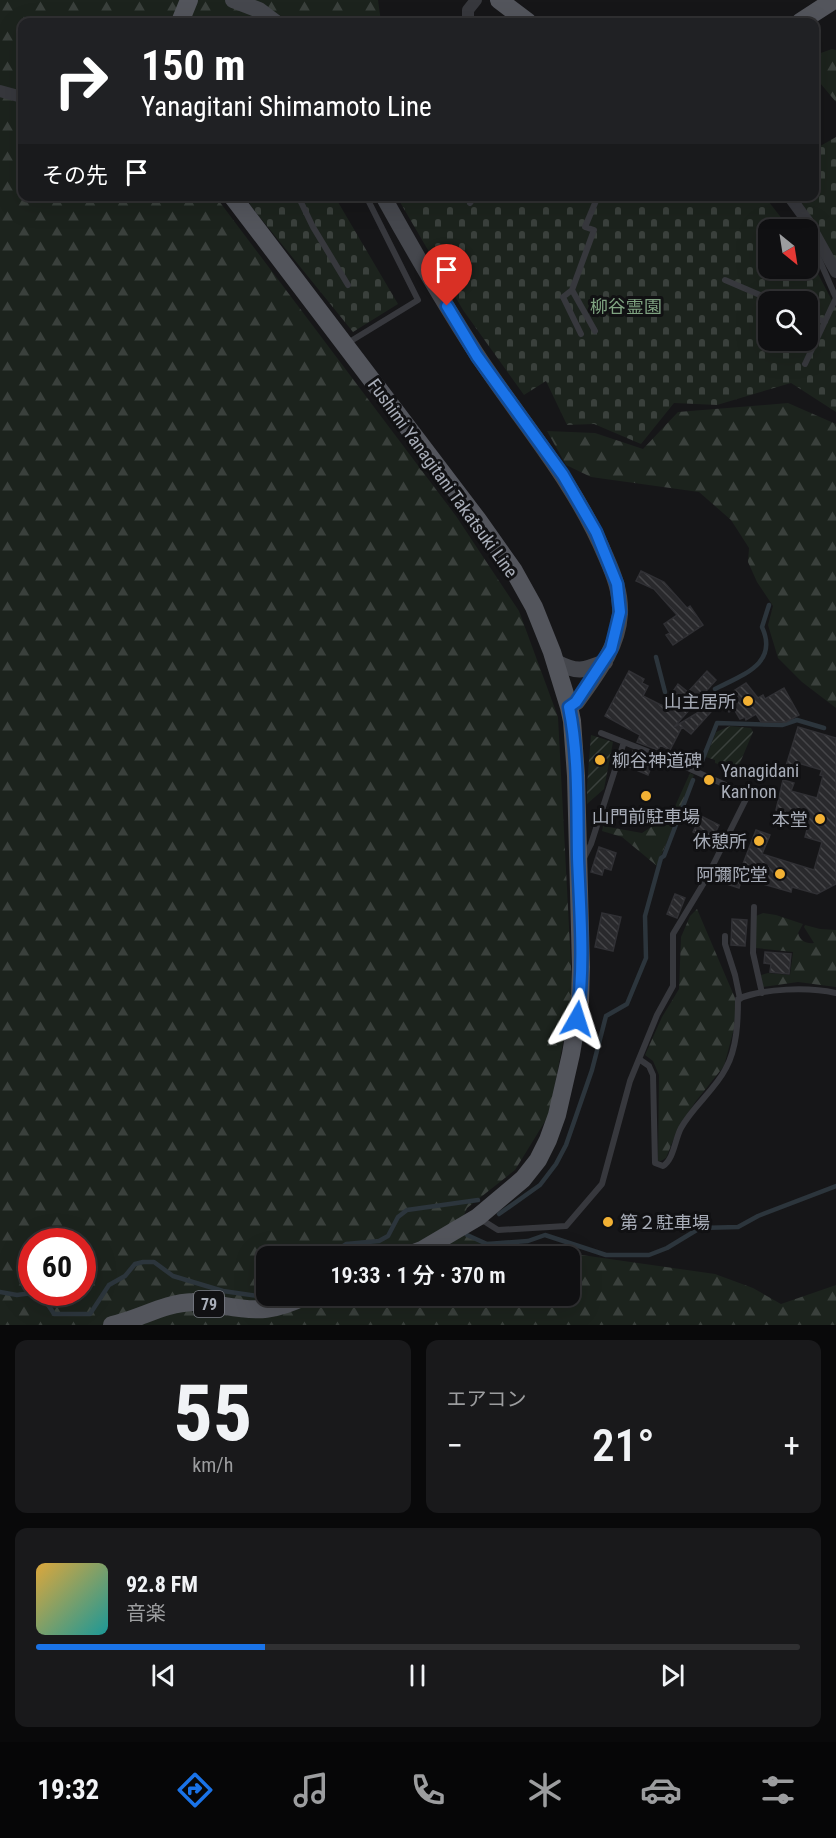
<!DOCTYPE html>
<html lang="ja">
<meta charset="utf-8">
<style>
:root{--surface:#101012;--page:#19191b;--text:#f1f3f6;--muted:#9c9d9f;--line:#303032;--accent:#1a73e8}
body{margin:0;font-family:"Roboto Condensed","Noto Sans JP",sans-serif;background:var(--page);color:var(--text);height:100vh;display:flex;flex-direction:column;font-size:22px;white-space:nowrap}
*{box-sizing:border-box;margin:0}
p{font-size:20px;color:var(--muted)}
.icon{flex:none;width:33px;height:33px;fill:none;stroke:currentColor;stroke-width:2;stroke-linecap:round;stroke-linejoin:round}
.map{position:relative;height:1325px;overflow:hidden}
.panel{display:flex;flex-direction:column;gap:15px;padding:15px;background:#09090a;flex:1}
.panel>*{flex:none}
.banner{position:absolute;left:18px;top:18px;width:801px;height:183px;border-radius:12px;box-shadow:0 6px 24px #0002,0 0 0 2px var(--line);background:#202124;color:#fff;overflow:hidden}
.needle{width:39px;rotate:150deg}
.fabs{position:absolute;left:758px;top:219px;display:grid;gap:12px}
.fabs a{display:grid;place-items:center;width:60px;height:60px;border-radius:12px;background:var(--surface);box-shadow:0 6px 24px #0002,0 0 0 2px var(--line);font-size:30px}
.speed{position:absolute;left:18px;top:1228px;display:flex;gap:12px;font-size:30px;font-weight:700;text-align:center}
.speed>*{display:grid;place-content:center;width:78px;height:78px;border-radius:50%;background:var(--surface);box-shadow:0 6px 24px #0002,0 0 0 2px var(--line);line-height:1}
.speed .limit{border:9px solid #d22;background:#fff;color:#111}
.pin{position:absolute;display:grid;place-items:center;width:51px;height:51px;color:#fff;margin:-62px -26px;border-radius:50% 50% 50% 0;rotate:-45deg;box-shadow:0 0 6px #0007}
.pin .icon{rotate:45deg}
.me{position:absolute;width:66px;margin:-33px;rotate:6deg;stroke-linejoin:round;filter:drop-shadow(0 0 4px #0008)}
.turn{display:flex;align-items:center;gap:21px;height:126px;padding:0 24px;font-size:27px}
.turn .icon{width:78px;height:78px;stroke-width:2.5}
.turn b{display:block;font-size:42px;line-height:51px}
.then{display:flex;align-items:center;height:57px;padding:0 24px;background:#0003;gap:12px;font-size:22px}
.big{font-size:45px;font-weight:600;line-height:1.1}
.panel .widget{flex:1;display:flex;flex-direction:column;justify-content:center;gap:9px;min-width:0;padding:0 21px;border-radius:12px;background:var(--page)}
.panel .dial{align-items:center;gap:0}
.dial b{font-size:78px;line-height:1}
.song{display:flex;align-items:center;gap:18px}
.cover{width:72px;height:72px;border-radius:9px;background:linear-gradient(135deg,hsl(40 70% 55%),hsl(180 70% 35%))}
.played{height:6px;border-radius:3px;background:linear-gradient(90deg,var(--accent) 30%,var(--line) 30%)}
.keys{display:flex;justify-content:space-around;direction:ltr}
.heat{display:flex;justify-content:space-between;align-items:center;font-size:33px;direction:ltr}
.panel .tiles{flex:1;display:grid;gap:15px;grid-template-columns:1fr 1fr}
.widget:last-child{grid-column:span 2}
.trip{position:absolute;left:256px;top:1246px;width:324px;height:60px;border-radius:12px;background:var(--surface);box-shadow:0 6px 24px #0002,0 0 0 2px var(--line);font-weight:600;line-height:60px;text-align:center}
.tab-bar{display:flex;height:96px;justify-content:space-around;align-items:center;background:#060607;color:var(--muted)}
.tab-bar .icon{width:42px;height:42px}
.tab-bar .selected{color:var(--accent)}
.tab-bar b{font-size:27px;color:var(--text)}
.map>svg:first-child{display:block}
.forest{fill:url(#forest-firs);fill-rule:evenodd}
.cemetery{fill:url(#cemetery-stones);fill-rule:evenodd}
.garden{fill:url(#garden-furrows)}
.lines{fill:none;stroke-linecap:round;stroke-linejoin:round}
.stream{stroke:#2c353c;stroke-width:4.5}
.building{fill:url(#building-back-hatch);stroke:#303034;stroke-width:1.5}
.lane{stroke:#37383d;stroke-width:6}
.street{stroke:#37383d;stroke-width:12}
.secondary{stroke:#45474d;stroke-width:16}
.primary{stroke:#53555c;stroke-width:18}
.route-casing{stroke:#114b97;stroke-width:15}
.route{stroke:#1a73e8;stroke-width:10}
.poi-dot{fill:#f2b134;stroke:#111113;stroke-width:2}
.labels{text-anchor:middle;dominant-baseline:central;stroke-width:6;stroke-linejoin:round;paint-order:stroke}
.shield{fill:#111113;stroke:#7b7e86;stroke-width:1.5}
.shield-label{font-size:16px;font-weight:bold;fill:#a8adb8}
.park-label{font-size:18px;fill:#7fa381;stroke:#111113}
.street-label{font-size:18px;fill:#a8adb8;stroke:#111113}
.poi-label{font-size:18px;fill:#a8adb8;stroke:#111113;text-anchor:end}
</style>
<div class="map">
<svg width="836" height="1325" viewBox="0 0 836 1325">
<defs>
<pattern id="forest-firs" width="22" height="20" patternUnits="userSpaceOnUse" patternTransform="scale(1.5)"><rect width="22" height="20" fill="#1c231d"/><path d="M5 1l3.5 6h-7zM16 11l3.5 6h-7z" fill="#3a403c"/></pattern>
<pattern id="cemetery-stones" width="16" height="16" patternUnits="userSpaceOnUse" patternTransform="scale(1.5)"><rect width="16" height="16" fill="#1c231d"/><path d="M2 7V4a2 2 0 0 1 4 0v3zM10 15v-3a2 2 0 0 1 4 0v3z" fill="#3a403c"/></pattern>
<pattern id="garden-furrows" width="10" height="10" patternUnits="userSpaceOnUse" patternTransform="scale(1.5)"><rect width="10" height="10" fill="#1c231d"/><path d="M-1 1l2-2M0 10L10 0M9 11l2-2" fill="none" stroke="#3a403c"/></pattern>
<pattern id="building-back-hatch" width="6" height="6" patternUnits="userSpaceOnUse" patternTransform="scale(1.5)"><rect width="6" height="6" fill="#29292c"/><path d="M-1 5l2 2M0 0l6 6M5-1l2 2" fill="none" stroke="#454548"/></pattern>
</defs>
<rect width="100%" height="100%" fill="#161618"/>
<path class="forest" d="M0,0H378L381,22H22V196L216,197L456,516L519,611L558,717L572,984L571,1002L549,1115L515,1170L467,1208L460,1224L465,1236L484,1241L715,1274L753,1288L781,1304L836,1285V1325H0ZM32,1242H82V1293H32ZM267,1257H570V1296H267Z
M832,49L836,50V102L815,77V55Z
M788,403L836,424V708L802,682L778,658L768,625L773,606L757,582L748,562L749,548L731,520L699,492L591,477L566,465L547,431L595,433L643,449L678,412Z
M690,773L694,775L657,866L622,837L602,831L603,826L642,833L672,813Z
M697,909L735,998V1025L724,1066L696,1101L678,1128L666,1158L661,1161H658L659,1075L653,1061L645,1055L662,1017L679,989L681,937L690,916Z
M763,913L776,915L803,924L798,933C800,941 806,944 814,943L804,927L805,925L820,929L836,930V987L798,982L763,987L761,975L768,973L790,975L793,952L756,948V916Z"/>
<path class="cemetery" d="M836,137V266L794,197L814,196L815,149Z
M249,197H335L398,304L353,332L250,205Z
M397,197H765L790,229L768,230V268H807V253L836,308V412L791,383L717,405L674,403L641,444L594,424L567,425L546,381L524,395L463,310ZM768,302H807V340H768Z"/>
<path class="garden" d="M730,726L751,728L753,732L737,770L715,763V760L706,757L716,732Z
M591,735L613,742L604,789L587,804V786Z"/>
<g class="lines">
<path class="stream" d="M656,657L665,692
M715,689C742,675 779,664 762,627L769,605
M700,766L717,723L782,725L797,720L824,728
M499,1214L540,1185L556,1164L566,1145L592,1070L606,1016L627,1004L646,958L645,916L661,858L664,856L693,780
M467,1235L487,1244L528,1241L545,1235L606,1255H649L667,1248L700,1228L738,1227L758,1216L836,1186
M327,1257L346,1244L379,1241L388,1236L398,1217L407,1210L478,1200
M0,1292L17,1295L32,1293
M32,1293C43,1296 48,1304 54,1314H90L109,1285L125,1276L135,1264L143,1262H154L173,1276L223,1291L258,1296L267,1290"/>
</g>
<path class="building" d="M641,571L664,582L687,608L690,606L703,625L673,645L666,635L670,633L664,624L677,615L654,589L636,581Z
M629,671L644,679L642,683L648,686L643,696L663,706L678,684L688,692L707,671L716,680L674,727L717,701L719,703L691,734L682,727L670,750L660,745L658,750L637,742L640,735L605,716Z
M746,683L758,698L763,695L765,699L784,688L799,715L786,722H761L756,714L746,720L745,717L740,719L734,709L729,712L721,699Z
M798,727L836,738V884L817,894L792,887L791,892L742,878L739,888L724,883L731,866L741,869L756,830L770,835L762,854L814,870L822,842L805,837L808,826L803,824L805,819L776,810L783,780L794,783L791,791L817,798L823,776L820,775L822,770L798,763L796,770L786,766Z
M633,751L654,760L648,775L627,766Z
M701,816L719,825L711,841L693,832Z
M599,847L616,853L611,870L604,868L602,875L591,872Z
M675,894L685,898L677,918L667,914Z
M602,913L621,917L613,951L595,947Z
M732,919L747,920L745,946L731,945Z
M765,952L791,954L789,974L770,972L771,964L764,963Z"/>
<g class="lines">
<path class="lane" d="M298,196L313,227L348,285
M470,203L475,196
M725,280L776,302
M572,290L563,297L581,334
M807,315L825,322
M595,331L572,290L594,230L585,227L598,196
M346,344L418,300L366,196
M805,364L836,298L813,245L816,236
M601,733L677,763L752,797
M584,858L591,844L623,745
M754,907L753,953L762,993
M725,936V944L735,975L740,999
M639,1059L649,1066L653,1075L655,1163L663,1166C674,1159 675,1139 681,1128C693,1106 715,1090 726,1068C737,1048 738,1021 738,999C764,988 809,987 836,993
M479,1218L498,1230L566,1226L602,1184L630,1081L657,1015L673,986V934L705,881L748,795"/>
<path class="street" d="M468,22V10L476,0
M0,91L22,97
M789,196L808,222L836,272"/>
<path class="secondary" d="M233,0L259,10L275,22
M383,196C413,250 443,302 476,353C521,422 574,480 606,557C614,575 621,593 620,614C618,648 596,675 577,702L569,707
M556,662C577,673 583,671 605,662"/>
<path class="primary" d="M499,0L528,22
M180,22L189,0
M800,22L834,0
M232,196L478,520L514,571L534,607L552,652L569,707L572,721L576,776L581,967L580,1001L571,1054L557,1115L548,1140L538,1160L523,1179L478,1217L422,1250L404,1257
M112,1325C140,1319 164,1303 193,1302C203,1301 215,1305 225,1306C259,1312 275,1311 306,1296"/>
</g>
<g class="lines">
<g class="route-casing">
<path id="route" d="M447,306L477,356L563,475L596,532L617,584L620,612L611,649L576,702L569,707C579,756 577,808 578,858C580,911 585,967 577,1019"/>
</g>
<use href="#route" class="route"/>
</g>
<g class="poi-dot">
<circle cx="748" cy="701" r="6"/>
<circle cx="600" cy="760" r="6"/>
<circle cx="709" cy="780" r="6"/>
<circle cx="646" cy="796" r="6"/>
<circle cx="820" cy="819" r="6"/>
<circle cx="759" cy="841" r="6"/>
<circle cx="780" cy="874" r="6"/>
<circle cx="608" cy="1222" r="6"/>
</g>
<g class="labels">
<rect class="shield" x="194" y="1291" width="30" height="26" rx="4.5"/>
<g class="shield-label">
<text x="209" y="1304">79</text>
</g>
<g class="park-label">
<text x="626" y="306">柳谷霊園</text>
</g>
<g class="street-label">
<text transform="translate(443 478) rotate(54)">Fushimi Yanagitani Takatsuki Line</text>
</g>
<g class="poi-label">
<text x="736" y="701">山主居所</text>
<text x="612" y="760" text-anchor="start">柳谷神道碑</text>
<text x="721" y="770" text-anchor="start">Yanagidani<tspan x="721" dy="21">Kan'non</tspan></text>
<text x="646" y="816" text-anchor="middle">山門前駐車場</text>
<text x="808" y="819">本堂</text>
<text x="747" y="841">休憩所</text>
<text x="768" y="874">阿彌陀堂</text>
<text x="620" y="1222" text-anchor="start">第２駐車場</text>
</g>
</g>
</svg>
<div class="fabs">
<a><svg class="needle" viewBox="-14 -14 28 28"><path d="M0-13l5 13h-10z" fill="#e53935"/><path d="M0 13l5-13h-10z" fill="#9c9d9f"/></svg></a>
<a><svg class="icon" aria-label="search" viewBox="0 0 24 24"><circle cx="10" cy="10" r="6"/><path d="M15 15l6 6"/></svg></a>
</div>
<div class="speed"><div class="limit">60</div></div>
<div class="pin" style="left:447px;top:306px;background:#d93025"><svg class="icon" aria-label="arrive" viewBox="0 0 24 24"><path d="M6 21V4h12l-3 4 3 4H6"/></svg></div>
<svg class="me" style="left:577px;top:1019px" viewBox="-20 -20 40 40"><path d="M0-17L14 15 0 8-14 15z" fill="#1a73e8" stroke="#fff" stroke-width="4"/></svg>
<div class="trip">19:33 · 1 分 · 370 m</div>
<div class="banner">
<div class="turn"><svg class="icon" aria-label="right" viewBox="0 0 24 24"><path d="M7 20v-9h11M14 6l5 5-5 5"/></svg><div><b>150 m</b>Yanagitani Shimamoto Line</div></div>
<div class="then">その先<svg class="icon" aria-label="arrive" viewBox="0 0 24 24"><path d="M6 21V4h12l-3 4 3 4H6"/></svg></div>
</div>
</div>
<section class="panel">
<div class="tiles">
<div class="widget dial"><b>55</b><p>km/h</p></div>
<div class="widget"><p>エアコン</p>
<div class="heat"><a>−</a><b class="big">21°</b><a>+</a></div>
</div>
<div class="widget">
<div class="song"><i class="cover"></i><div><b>92.8 FM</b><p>音楽</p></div></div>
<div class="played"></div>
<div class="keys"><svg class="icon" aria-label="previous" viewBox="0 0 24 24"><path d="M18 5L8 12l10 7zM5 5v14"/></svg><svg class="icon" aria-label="pause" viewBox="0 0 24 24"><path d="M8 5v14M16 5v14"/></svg><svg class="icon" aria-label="next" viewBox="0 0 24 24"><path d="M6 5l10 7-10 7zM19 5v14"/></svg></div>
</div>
</div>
</section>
<nav class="tab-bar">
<b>19:32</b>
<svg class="icon selected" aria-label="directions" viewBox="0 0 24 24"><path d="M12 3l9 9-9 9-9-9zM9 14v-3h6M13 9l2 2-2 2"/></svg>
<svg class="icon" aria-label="music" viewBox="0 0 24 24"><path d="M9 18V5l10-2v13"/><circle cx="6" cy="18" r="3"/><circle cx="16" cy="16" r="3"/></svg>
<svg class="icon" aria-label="phone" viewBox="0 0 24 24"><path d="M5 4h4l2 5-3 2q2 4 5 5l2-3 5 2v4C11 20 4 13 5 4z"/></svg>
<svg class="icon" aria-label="climate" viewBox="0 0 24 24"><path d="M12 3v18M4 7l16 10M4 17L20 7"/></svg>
<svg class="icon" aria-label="car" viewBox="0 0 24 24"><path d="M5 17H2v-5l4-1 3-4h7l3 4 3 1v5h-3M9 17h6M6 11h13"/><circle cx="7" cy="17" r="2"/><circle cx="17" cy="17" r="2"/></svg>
<svg class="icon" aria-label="filters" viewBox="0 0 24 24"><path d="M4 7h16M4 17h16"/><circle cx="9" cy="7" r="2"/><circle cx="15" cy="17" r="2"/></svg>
</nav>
